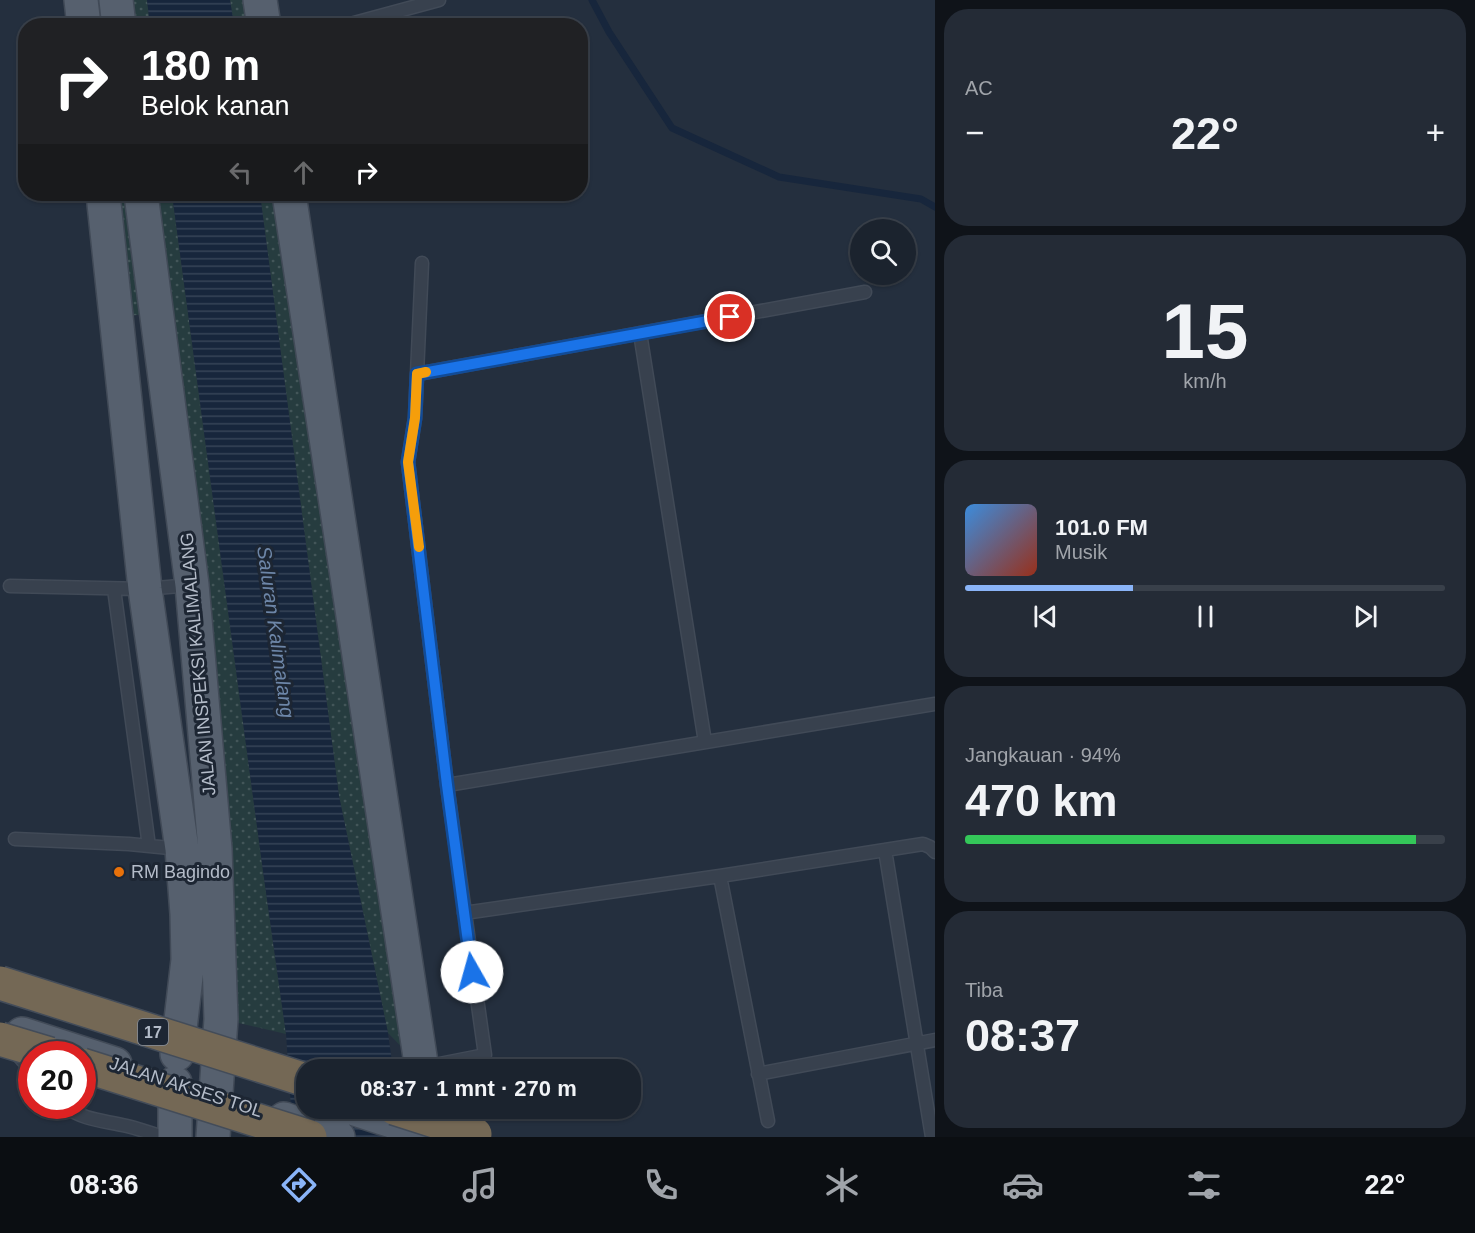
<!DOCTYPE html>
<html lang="id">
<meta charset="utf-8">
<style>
:root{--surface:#1b232e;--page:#242b36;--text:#f1f3f6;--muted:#a0a4aa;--line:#39404a;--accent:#8ab4f8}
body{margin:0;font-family:Helvetica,sans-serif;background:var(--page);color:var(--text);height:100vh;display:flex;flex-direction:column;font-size:22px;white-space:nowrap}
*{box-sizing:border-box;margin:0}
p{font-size:20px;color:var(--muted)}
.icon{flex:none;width:33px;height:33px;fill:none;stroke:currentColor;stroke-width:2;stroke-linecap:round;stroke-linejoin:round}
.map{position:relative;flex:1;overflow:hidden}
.sheet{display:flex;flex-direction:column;gap:9px;padding:9px;background:#0f1319;width:540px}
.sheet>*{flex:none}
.guide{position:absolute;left:18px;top:18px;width:570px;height:183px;border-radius:24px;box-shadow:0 2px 4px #0004,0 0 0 2px var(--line);background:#202124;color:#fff;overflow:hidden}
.fabs{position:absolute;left:850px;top:219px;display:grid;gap:12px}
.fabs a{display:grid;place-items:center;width:66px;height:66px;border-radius:50%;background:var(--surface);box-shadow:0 2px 4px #0004,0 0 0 2px var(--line);font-size:30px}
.speed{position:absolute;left:18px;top:1041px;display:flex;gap:12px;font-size:30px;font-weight:700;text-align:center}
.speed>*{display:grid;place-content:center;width:78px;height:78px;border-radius:50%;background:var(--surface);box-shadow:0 2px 4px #0004,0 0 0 2px var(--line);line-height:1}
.speed .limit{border:9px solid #d22;background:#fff;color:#111}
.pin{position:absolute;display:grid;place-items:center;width:51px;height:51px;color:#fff;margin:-26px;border:3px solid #fff;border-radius:50%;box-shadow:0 2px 6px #0007}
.me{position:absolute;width:66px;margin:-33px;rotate:353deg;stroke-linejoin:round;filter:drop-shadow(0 0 4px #0008)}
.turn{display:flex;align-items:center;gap:21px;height:126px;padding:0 24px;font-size:27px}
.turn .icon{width:78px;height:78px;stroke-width:2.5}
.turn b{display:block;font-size:42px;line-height:51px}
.lanes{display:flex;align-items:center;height:57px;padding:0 24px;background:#0003;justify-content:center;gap:30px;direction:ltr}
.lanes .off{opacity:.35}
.big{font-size:45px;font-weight:800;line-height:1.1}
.sheet .card{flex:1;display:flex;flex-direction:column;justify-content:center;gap:9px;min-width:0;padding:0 21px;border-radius:24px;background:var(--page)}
.sheet .dial{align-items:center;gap:0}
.dial b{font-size:78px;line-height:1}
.song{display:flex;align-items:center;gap:18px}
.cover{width:72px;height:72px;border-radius:9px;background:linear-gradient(135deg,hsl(210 70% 55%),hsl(10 70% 35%))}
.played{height:6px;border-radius:3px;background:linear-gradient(90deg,var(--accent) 35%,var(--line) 35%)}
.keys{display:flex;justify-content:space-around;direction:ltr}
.heat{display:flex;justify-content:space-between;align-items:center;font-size:33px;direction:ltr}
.charge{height:9px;border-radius:4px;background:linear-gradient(90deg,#34c759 94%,var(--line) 0)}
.trip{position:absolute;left:296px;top:1059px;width:345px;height:60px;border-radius:24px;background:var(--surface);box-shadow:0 2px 4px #0004,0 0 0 2px var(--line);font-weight:800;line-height:60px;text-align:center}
.tab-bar{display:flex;height:96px;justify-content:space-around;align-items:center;background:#0b0e12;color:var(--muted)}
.tab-bar .icon{width:42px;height:42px}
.tab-bar .on{color:var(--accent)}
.tab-bar b{font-size:27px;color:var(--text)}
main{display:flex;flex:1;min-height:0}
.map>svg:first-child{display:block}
.grass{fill:url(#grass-dots)}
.water{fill:url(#water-rules)}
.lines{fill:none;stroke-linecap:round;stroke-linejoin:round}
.stream{stroke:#17263c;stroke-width:7}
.service-casing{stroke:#414a57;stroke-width:15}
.primary-casing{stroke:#414a57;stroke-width:36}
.service{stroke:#38414e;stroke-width:12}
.primary{stroke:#56606e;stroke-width:33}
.motorway-bridge-casing{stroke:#434c59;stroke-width:36;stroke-linecap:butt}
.motorway-bridge{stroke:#746855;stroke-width:33}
.route-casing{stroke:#114b97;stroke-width:15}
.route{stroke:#1a73e8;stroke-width:10}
.slow{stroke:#f59e0b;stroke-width:10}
.food-dot{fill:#e8710a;stroke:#1d2633;stroke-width:2}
.labels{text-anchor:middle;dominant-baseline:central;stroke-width:6;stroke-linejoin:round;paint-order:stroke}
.shield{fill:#1d2633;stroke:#878f9c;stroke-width:1.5}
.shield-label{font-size:16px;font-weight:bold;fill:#b4bcc9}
.street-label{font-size:18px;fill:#b4bcc9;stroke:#1d2633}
.poi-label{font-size:18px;fill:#b4bcc9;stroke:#1d2633;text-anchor:start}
.water-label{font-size:20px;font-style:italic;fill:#6d86a8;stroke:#1d2633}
</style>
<main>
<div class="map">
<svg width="935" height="1137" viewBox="0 0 935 1137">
<defs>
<pattern id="grass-dots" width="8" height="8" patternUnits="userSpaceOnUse" patternTransform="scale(1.5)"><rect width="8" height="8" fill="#263c3f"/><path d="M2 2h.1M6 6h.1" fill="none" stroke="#435659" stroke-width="1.8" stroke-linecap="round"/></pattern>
<pattern id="water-rules" width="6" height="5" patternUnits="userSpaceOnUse" patternTransform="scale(1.5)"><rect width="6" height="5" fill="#17263c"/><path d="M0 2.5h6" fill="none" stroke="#364457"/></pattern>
</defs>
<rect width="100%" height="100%" fill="#242f3e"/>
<path class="grass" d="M81,0H147L150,25H84Z
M230,0H260L264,25H234Z
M103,194H172L263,871L286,1034L221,1019L157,313L117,317Z
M260,194H289L422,1068L388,1033L339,796Z"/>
<path class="water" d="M147,0H230L234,25H150Z
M172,194H260L339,796L388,1033L393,1069L306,1070V1108L398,1109L402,1137H293L286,1034L263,871Z"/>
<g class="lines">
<path class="stream" d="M592,0L609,32L672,128L779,177L921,199L935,207"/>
<g class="service-casing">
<path id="service" d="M343,26L439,0
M422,263L415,418L408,462L447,785L485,1055L424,1067
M640,333L705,742
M417,374L865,292
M10,586L145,589L191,585
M114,589L149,846
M447,785L935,704
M15,839L129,844L180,849
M885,850L932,1137
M720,876L768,1121
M464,913L720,876L923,844L930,847L935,852
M16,1053L32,1071
M758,1074L935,1040
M64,1106C86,1121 102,1120 127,1126C139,1129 151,1133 163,1137"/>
</g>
<g class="primary-casing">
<path id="primary" d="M81,0L84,26
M116,0L119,26
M260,0L264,26
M103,194L145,589L182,849L187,914L188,960L177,1054
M141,194L192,585L215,849L221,1019L213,1137
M289,194L422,1070
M22,1034L115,1064
M352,1108L422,1131
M284,1119L338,1137
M175,1137V1083"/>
</g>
<use href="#service" class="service"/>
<use href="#primary" class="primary"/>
<g class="motorway-bridge-casing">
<path id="motorway-bridge" d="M0,983L306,1080
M0,1039L50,1054
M82,1065L310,1137
M394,1108L475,1134"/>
</g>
<use href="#motorway-bridge" class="motorway-bridge"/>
</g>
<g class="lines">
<g class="route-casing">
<path id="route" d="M472,972L447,785L408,462L415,418L417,374L730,317"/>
</g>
<use href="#route" class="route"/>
<path class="slow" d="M419,547L408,462L415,418L417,374L426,372"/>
</g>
<circle class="food-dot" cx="119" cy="872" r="6"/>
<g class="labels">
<rect class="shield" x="138" y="1019" width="30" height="26" rx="4.5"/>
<g class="shield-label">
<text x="153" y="1032">17</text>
</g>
<g class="street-label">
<text transform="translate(198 664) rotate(-95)">JALAN INSPEKSI KALIMALANG</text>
<text transform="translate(186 1087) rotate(18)">JALAN AKSES TOL</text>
</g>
<g class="poi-label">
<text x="131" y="872">RM Bagindo</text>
</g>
<g class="water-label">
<text transform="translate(276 632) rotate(82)">Saluran Kalimalang</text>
</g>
</g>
</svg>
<div class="fabs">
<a><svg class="icon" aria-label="search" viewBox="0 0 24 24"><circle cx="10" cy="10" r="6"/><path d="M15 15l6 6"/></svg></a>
</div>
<div class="speed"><div class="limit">20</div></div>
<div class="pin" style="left:730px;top:317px;background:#d93025"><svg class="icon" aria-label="arrive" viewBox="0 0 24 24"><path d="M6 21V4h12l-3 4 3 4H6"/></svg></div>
<svg class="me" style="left:472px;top:972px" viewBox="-20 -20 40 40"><circle r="19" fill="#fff"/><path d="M0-13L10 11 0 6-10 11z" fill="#1a73e8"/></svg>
<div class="trip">08:37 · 1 mnt · 270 m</div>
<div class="guide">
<div class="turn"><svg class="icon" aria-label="right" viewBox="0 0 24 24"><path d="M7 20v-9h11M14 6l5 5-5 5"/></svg><div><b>180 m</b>Belok kanan</div></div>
<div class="lanes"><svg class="icon off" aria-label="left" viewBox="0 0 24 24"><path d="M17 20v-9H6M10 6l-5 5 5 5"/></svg><svg class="icon off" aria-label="ahead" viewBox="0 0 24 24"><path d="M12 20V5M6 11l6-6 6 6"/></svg><svg class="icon" aria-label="right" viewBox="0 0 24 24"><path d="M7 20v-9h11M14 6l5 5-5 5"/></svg></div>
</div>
</div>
<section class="sheet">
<div class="card"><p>AC</p>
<div class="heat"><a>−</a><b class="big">22°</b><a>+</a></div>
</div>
<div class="card dial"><b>15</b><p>km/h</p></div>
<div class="card">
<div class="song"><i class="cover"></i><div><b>101.0 FM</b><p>Musik</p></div></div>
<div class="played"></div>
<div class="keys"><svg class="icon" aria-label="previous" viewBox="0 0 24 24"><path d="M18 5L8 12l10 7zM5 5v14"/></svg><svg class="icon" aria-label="pause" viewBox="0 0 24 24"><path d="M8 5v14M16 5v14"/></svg><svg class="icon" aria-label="next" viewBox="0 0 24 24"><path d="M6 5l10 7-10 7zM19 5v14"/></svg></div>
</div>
<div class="card"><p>Jangkauan · 94%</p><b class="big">470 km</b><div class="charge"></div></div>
<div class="card"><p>Tiba</p><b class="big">08:37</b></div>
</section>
</main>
<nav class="tab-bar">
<b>08:36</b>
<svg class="icon on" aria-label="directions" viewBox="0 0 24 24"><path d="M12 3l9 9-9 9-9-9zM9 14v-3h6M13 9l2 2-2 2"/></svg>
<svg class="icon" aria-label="music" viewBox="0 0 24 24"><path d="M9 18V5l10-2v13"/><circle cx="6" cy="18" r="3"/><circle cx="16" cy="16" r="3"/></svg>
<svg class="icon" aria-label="phone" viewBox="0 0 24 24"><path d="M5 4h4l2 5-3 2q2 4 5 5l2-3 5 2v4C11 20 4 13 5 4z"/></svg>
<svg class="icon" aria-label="climate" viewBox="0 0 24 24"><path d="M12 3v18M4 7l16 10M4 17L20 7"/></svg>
<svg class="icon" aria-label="car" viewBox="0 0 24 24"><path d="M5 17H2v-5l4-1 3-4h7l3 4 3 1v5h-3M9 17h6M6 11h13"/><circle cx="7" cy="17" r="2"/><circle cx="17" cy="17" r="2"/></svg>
<svg class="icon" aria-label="filters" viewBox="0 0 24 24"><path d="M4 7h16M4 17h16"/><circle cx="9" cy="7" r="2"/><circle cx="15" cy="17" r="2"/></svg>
<b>22°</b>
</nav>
